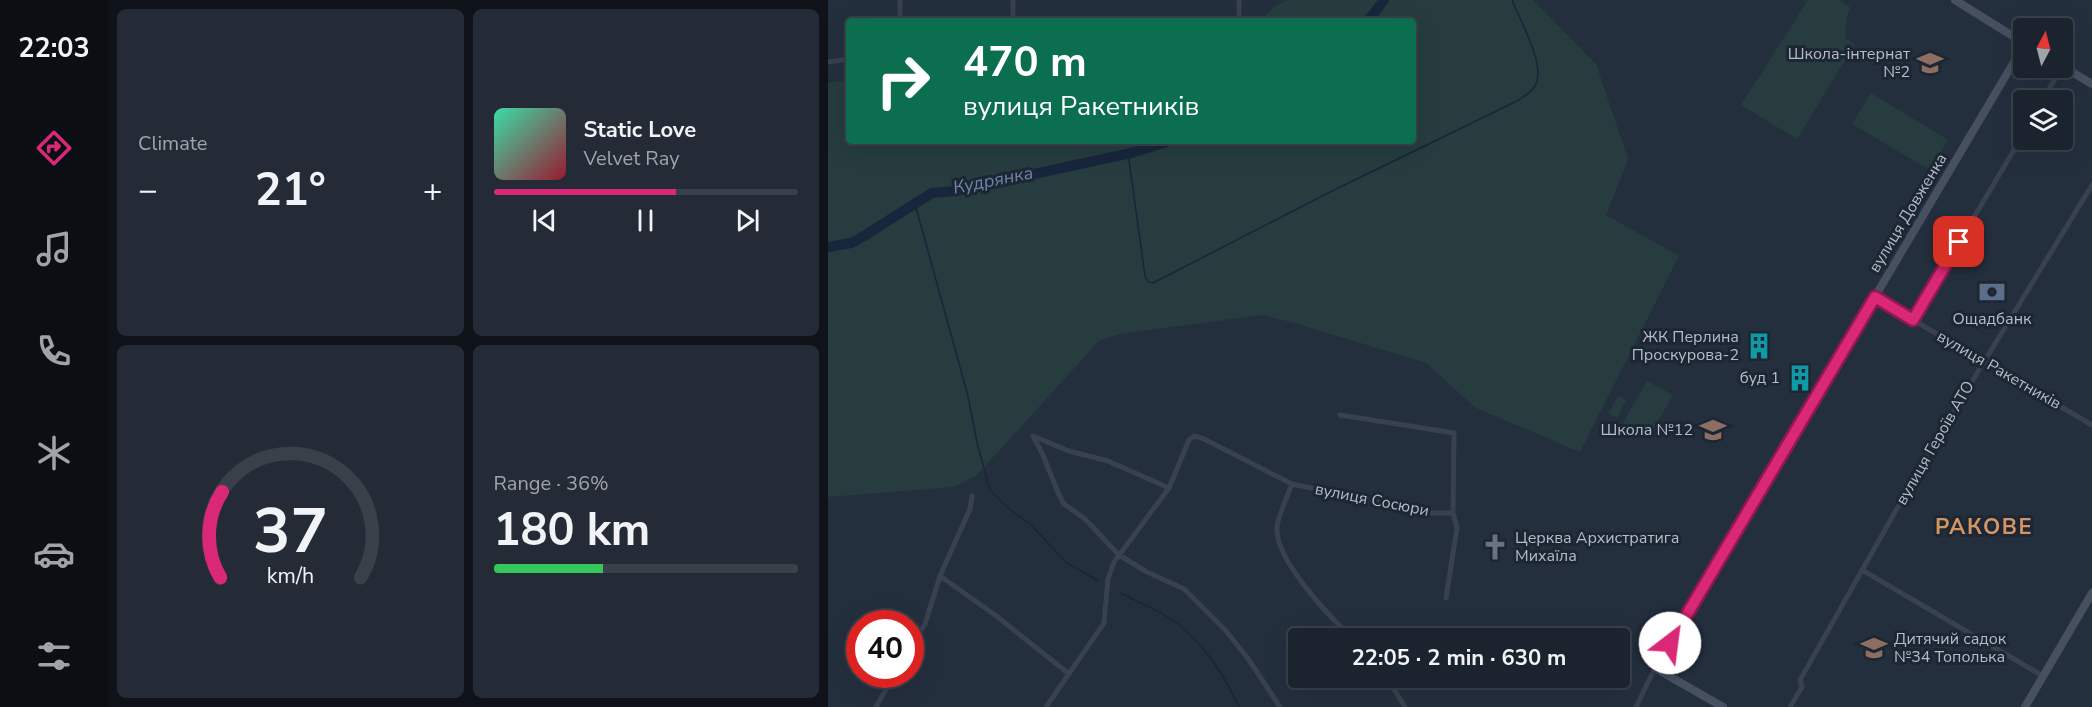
<!DOCTYPE html>
<meta charset="utf-8">
<style>
:root{--surface:#1b232e;--page:#242b36;--text:#f1f3f6;--muted:#a0a4aa;--line:#39404a;--accent:#db2777}
body{margin:0;font-family:"Nunito Sans",sans-serif;background:var(--page);color:var(--text);height:100vh;display:flex;flex-direction:column;font-size:22px;white-space:nowrap}
*{box-sizing:border-box;margin:0}
p{font-size:20px;color:var(--muted)}
.icon{flex:none;width:33px;height:33px;fill:none;stroke:currentColor;stroke-width:2;stroke-linecap:round;stroke-linejoin:round}
.map{position:relative;flex:1;overflow:hidden}
.drawer{display:flex;flex-direction:column;gap:9px;padding:9px;background:#0f1319;width:720px}
.drawer>*{flex:none}
.hud{position:absolute;left:18px;top:18px;width:570px;height:126px;border-radius:6px;box-shadow:0 6px 24px #0002,0 0 0 2px var(--line);background:#0b6e4f;color:#fff;overflow:hidden}
.needle{width:39px;rotate:7deg}
.fabs{position:absolute;left:1185px;top:18px;display:grid;gap:12px}
.fabs a{display:grid;place-items:center;width:60px;height:60px;border-radius:6px;background:var(--surface);box-shadow:0 6px 24px #0002,0 0 0 2px var(--line);font-size:30px}
.speed{position:absolute;left:18px;top:610px;display:flex;gap:12px;font-size:30px;font-weight:700;text-align:center}
.speed>*{display:grid;place-content:center;width:78px;height:78px;border-radius:50%;background:var(--surface);box-shadow:0 6px 24px #0002,0 0 0 2px var(--line);line-height:1}
.speed .limit{border:9px solid #d22;background:#fff;color:#111}
.pin{position:absolute;display:grid;place-items:center;width:51px;height:51px;color:#fff;margin:-26px;border-radius:12px;box-shadow:0 3px 9px #0006}
.me{position:absolute;width:66px;margin:-33px;rotate:30deg;stroke-linejoin:round;filter:drop-shadow(0 0 4px #0008)}
.turn{display:flex;align-items:center;gap:21px;height:126px;padding:0 18px;font-size:27px}
.turn .icon{width:78px;height:78px;stroke-width:2.5}
.turn b{display:block;font-size:42px;line-height:51px}
.big{font-size:45px;font-weight:700;line-height:1.1}
.drawer .widget{flex:1;display:flex;flex-direction:column;justify-content:center;gap:9px;min-width:0;padding:0 21px;border-radius:9px;background:var(--page)}
.drawer .dial{align-items:center;gap:0}
.dial svg{height:156px;overflow:visible;fill:none;stroke:var(--line);stroke-width:7;stroke-linecap:round;text-anchor:middle}
.dial text{fill:var(--text);stroke:none}
.song{display:flex;align-items:center;gap:18px}
.cover{width:72px;height:72px;border-radius:9px;background:linear-gradient(135deg,hsl(160 70% 55%),hsl(350 70% 35%))}
.played{height:6px;border-radius:3px;background:linear-gradient(90deg,var(--accent) 60%,var(--line) 60%)}
.keys{display:flex;justify-content:space-around;direction:ltr}
.heat{display:flex;justify-content:space-between;align-items:center;font-size:33px;direction:ltr}
.charge{height:9px;border-radius:4px;background:linear-gradient(90deg,#34c759 36%,var(--line) 0)}
.drawer .tiles{flex:1;display:grid;gap:9px;grid-template-columns:repeat(2,1fr)}
.trip{position:absolute;left:460px;top:628px;width:342px;height:60px;border-radius:6px;background:var(--surface);box-shadow:0 6px 24px #0002,0 0 0 2px var(--line);font-weight:700;line-height:60px;text-align:center}
main{display:flex;flex:1;min-height:0}
.dock{display:flex;flex-direction:column;width:108px;justify-content:space-around;align-items:center;background:#0b0e12;color:var(--muted)}
.dock .icon{width:42px;height:42px}
.dock .current{color:var(--accent)}
.dock b{font-size:27px;color:var(--text)}
.map>svg:first-child{display:block}
.green{fill:#263c3f}
.lines{fill:none;stroke-linecap:round;stroke-linejoin:round}
.stream{stroke:#17263c;stroke-width:1.5}
.river{stroke:#17263c;stroke-width:10}
.street{stroke:#38414e;stroke-width:5}
.secondary{stroke:#465061;stroke-width:8}
.route-casing{stroke:#8e194d;stroke-width:15}
.route{stroke:#db2777;stroke-width:10}
.labels{text-anchor:middle;dominant-baseline:central;stroke-width:6;stroke-linejoin:round;paint-order:stroke}
.poi-label{font-size:16px;fill:#b4bcc9;stroke:#1d2633;text-anchor:end}
.street-label{font-size:16px;fill:#b4bcc9;stroke:#1d2633}
.water-label{font-size:18px;font-style:italic;fill:#6d86a8;stroke:#1d2633}
.district-label{font-size:22px;font-weight:bold;letter-spacing:1.5px;fill:#d59563;stroke:#1d2633}
</style>
<main>
<nav class="dock">
<b>22:03</b>
<svg class="icon current" aria-label="directions" viewBox="0 0 24 24"><path d="M12 3l9 9-9 9-9-9zM9 14v-3h6M13 9l2 2-2 2"/></svg>
<svg class="icon" aria-label="music" viewBox="0 0 24 24"><path d="M9 18V5l10-2v13"/><circle cx="6" cy="18" r="3"/><circle cx="16" cy="16" r="3"/></svg>
<svg class="icon" aria-label="phone" viewBox="0 0 24 24"><path d="M5 4h4l2 5-3 2q2 4 5 5l2-3 5 2v4C11 20 4 13 5 4z"/></svg>
<svg class="icon" aria-label="climate" viewBox="0 0 24 24"><path d="M12 3v18M4 7l16 10M4 17L20 7"/></svg>
<svg class="icon" aria-label="car" viewBox="0 0 24 24"><path d="M5 17H2v-5l4-1 3-4h7l3 4 3 1v5h-3M9 17h6M6 11h13"/><circle cx="7" cy="17" r="2"/><circle cx="17" cy="17" r="2"/></svg>
<svg class="icon" aria-label="filters" viewBox="0 0 24 24"><path d="M4 7h16M4 17h16"/><circle cx="9" cy="7" r="2"/><circle cx="15" cy="17" r="2"/></svg>
</nav>
<section class="drawer">
<div class="tiles">
<div class="widget"><p>Climate</p>
<div class="heat"><a>−</a><b class="big">21°</b><a>+</a></div>
</div>
<div class="widget">
<div class="song"><i class="cover"></i><div><b>Static Love</b><p>Velvet Ray</p></div></div>
<div class="played"></div>
<div class="keys"><svg class="icon" aria-label="previous" viewBox="0 0 24 24"><path d="M18 5L8 12l10 7zM5 5v14"/></svg><svg class="icon" aria-label="pause" viewBox="0 0 24 24"><path d="M8 5v14M16 5v14"/></svg><svg class="icon" aria-label="next" viewBox="0 0 24 24"><path d="M6 5l10 7-10 7zM19 5v14"/></svg></div>
</div>
<div class="widget dial"><svg viewBox="0 0 100 80">
<path d="M14 69A42 42 0 1 1 86 69"/>
<path d="M14 69A42 42 0 0 1 15 25" stroke="#db2777"/>
<text x="50" y="56" font-size="32" font-weight="700">37</text>
<text x="50" y="72" font-size="11">km/h</text>
</svg></div>
<div class="widget"><p>Range · 36%</p><b class="big">180 km</b><div class="charge"></div></div>
</div>
</section>
<div class="map">
<svg width="1264" height="707" viewBox="0 0 1264 707">
<rect width="100%" height="100%" fill="#242f3e"/>
<path class="green" d="M462,0H705L768,64L800,159L778,215L851,256L752,452L648,408L598,363L467,323L434,315L291,334L271,341L149,475L126,487L0,497V83L21,80V141H585V21H434C439,12 451,2 462,0Z
M980,0H1011L1022,7L1019,17L1017,38L1027,44L969,139L913,105Z
M1043,93L1120,140L1102,170L1024,124Z
M819,381L845,395L821,437L795,423Z
M790,396L798,400L789,418L780,414Z"/>
<g class="lines">
<path class="stream" d="M300,153L317,276L320,282L325,283L498,194L689,101C697,96 707,90 709,81C715,61 692,20 684,0
M87,204L140,396L149,443L162,490L180,508L203,525L239,563L270,581
M293,593C309,602 328,609 343,619C375,641 395,673 411,707"/>
<path class="river" d="M540,21L556,0
M0,247L23,243L31,239L104,193L128,191L303,153L342,141"/>
<path class="street" d="M185,0V21
M411,0V21
M72,21V0
M0,62L21,59
M1214,100L1234,68
M1046,297L1264,425
M1085,320L1196,133
M512,415L626,433L625,513L629,528L618,598
M205,436L215,455L231,495L236,504L257,519L291,555L319,572L356,589L398,631L421,660L452,707
M205,436L241,451L280,461L341,488
M464,484L605,513H625
M1034,570L1215,676
M112,576L167,615L240,673
M82,648L97,624L112,576L142,509L144,496
M559,678L577,707
M48,707L66,675
M218,707L276,623L280,579L286,562L341,488L361,440L366,436L374,438L464,484C460,495 449,518 449,528C447,560 503,618 525,639
M808,707L827,668
M962,707L974,687L972,680L1101,452L1264,185"/>
<path class="secondary" d="M1127,0L1196,43
M1234,66L1264,84
M895,707L827,668L1196,45
M1197,707L1264,593"/>
</g>
<g class="lines">
<g class="route-casing">
<path id="route" d="M842,643L1047,297L1085,320L1131,242"/>
</g>
<use href="#route" class="route"/>
</g>
<defs>
<g id="school-bare" transform="scale(2.07)"><path d="M0-5L7-2L0 1L-7-2ZM-4 1L0 2.5L4 1V4Q0 6-4 4Z" fill="#8d6e63" stroke="#1d2633" stroke-width="2.5" paint-order="stroke"/></g>
<g id="bank-bare" transform="scale(2.07)"><path d="M-6-4H6V4H-6ZM0-2.3a2.3 2.3 0 1 0 0 4.6a2.3 2.3 0 1 0 0-4.6Z" fill="#5c6f8a" stroke="#1d2633" stroke-width="2.5" paint-order="stroke"/></g>
<g id="building-bare" transform="scale(2.07)"><path d="M-4-6H4V6H1V3H-1V6H-4ZM-2.5-4.3h1.7v1.8h-1.7ZM.8-4.3h1.7v1.8H.8ZM-2.5-1h1.7V.8h-1.7ZM.8-1h1.7V.8H.8Z" fill="#0f9aa8" stroke="#1d2633" stroke-width="2.5" paint-order="stroke"/></g>
<g id="church-bare" transform="scale(2.07)"><path d="M-1.2-6h2.4v3.5h3.3v2.4h-3.3V6h-2.4V-.1h-3.3v-2.4h3.3Z" fill="#6b7280" stroke="#1d2633" stroke-width="2.5" paint-order="stroke"/></g>
</defs>
<g fill-rule="evenodd">
<use href="#school-bare" x="1102" y="63"/>
<use href="#bank-bare" x="1164" y="292"/>
<use href="#building-bare" x="931" y="346"/>
<use href="#building-bare" x="972" y="378"/>
<use href="#school-bare" x="885" y="430"/>
<use href="#church-bare" x="667" y="547"/>
<use href="#school-bare" x="1046" y="648"/>
</g>
<g class="labels">
<g class="poi-label">
<text x="1082" y="54">Школа-інтернат<tspan x="1082" dy="18">№2</tspan></text>
<text x="1164" y="319" text-anchor="middle">Ощадбанк</text>
<text x="911" y="337">ЖК Перлина<tspan x="911" dy="18">Проскурова-2</tspan></text>
<text x="952" y="378">буд 1</text>
<text x="865" y="430">Школа №12</text>
<text x="687" y="538" text-anchor="start">Церква Архистратига<tspan x="687" dy="18">Михаїла</tspan></text>
<text x="1066" y="639" text-anchor="start">Дитячий садок<tspan x="1066" dy="18">№34 Тополька</tspan></text>
</g>
<g class="street-label">
<text transform="translate(1080 213) rotate(-59)">вулиця Довженка</text>
<text transform="translate(1171 370) rotate(30)">вулиця Ракетників</text>
<text transform="translate(1107 443) rotate(-60)">вулиця Героїв АТО</text>
<text transform="translate(544 500) rotate(11)">вулиця Сосюри</text>
</g>
<g class="water-label">
<text transform="translate(165 180) rotate(-11)">Кудрянка</text>
</g>
<g class="district-label">
<text x="1156" y="527">РАКОВЕ</text>
</g>
</g>
</svg>
<div class="fabs">
<a><svg class="needle" viewBox="-14 -14 28 28"><path d="M0-13l5 13h-10z" fill="#e53935"/><path d="M0 13l5-13h-10z" fill="#a0a4aa"/></svg></a>
<a><svg class="icon" aria-label="layers" viewBox="0 0 24 24"><path d="M12 4l9 5-9 5-9-5zM3 14l9 5 9-5"/></svg></a>
</div>
<div class="speed"><div class="limit">40</div></div>
<div class="pin" style="left:1131px;top:242px;background:#d93025"><svg class="icon" aria-label="arrive" viewBox="0 0 24 24"><path d="M6 21V4h12l-3 4 3 4H6"/></svg></div>
<svg class="me" style="left:842px;top:643px" viewBox="-20 -20 40 40"><circle r="19" fill="#fff"/><path d="M0-13L10 11 0 6-10 11z" fill="#db2777"/></svg>
<div class="trip">22:05 · 2 min · 630 m</div>
<div class="hud">
<div class="turn"><svg class="icon" aria-label="right" viewBox="0 0 24 24"><path d="M7 20v-9h11M14 6l5 5-5 5"/></svg><div><b>470 m</b>вулиця Ракетників</div></div>
</div>
</div>
</main>
